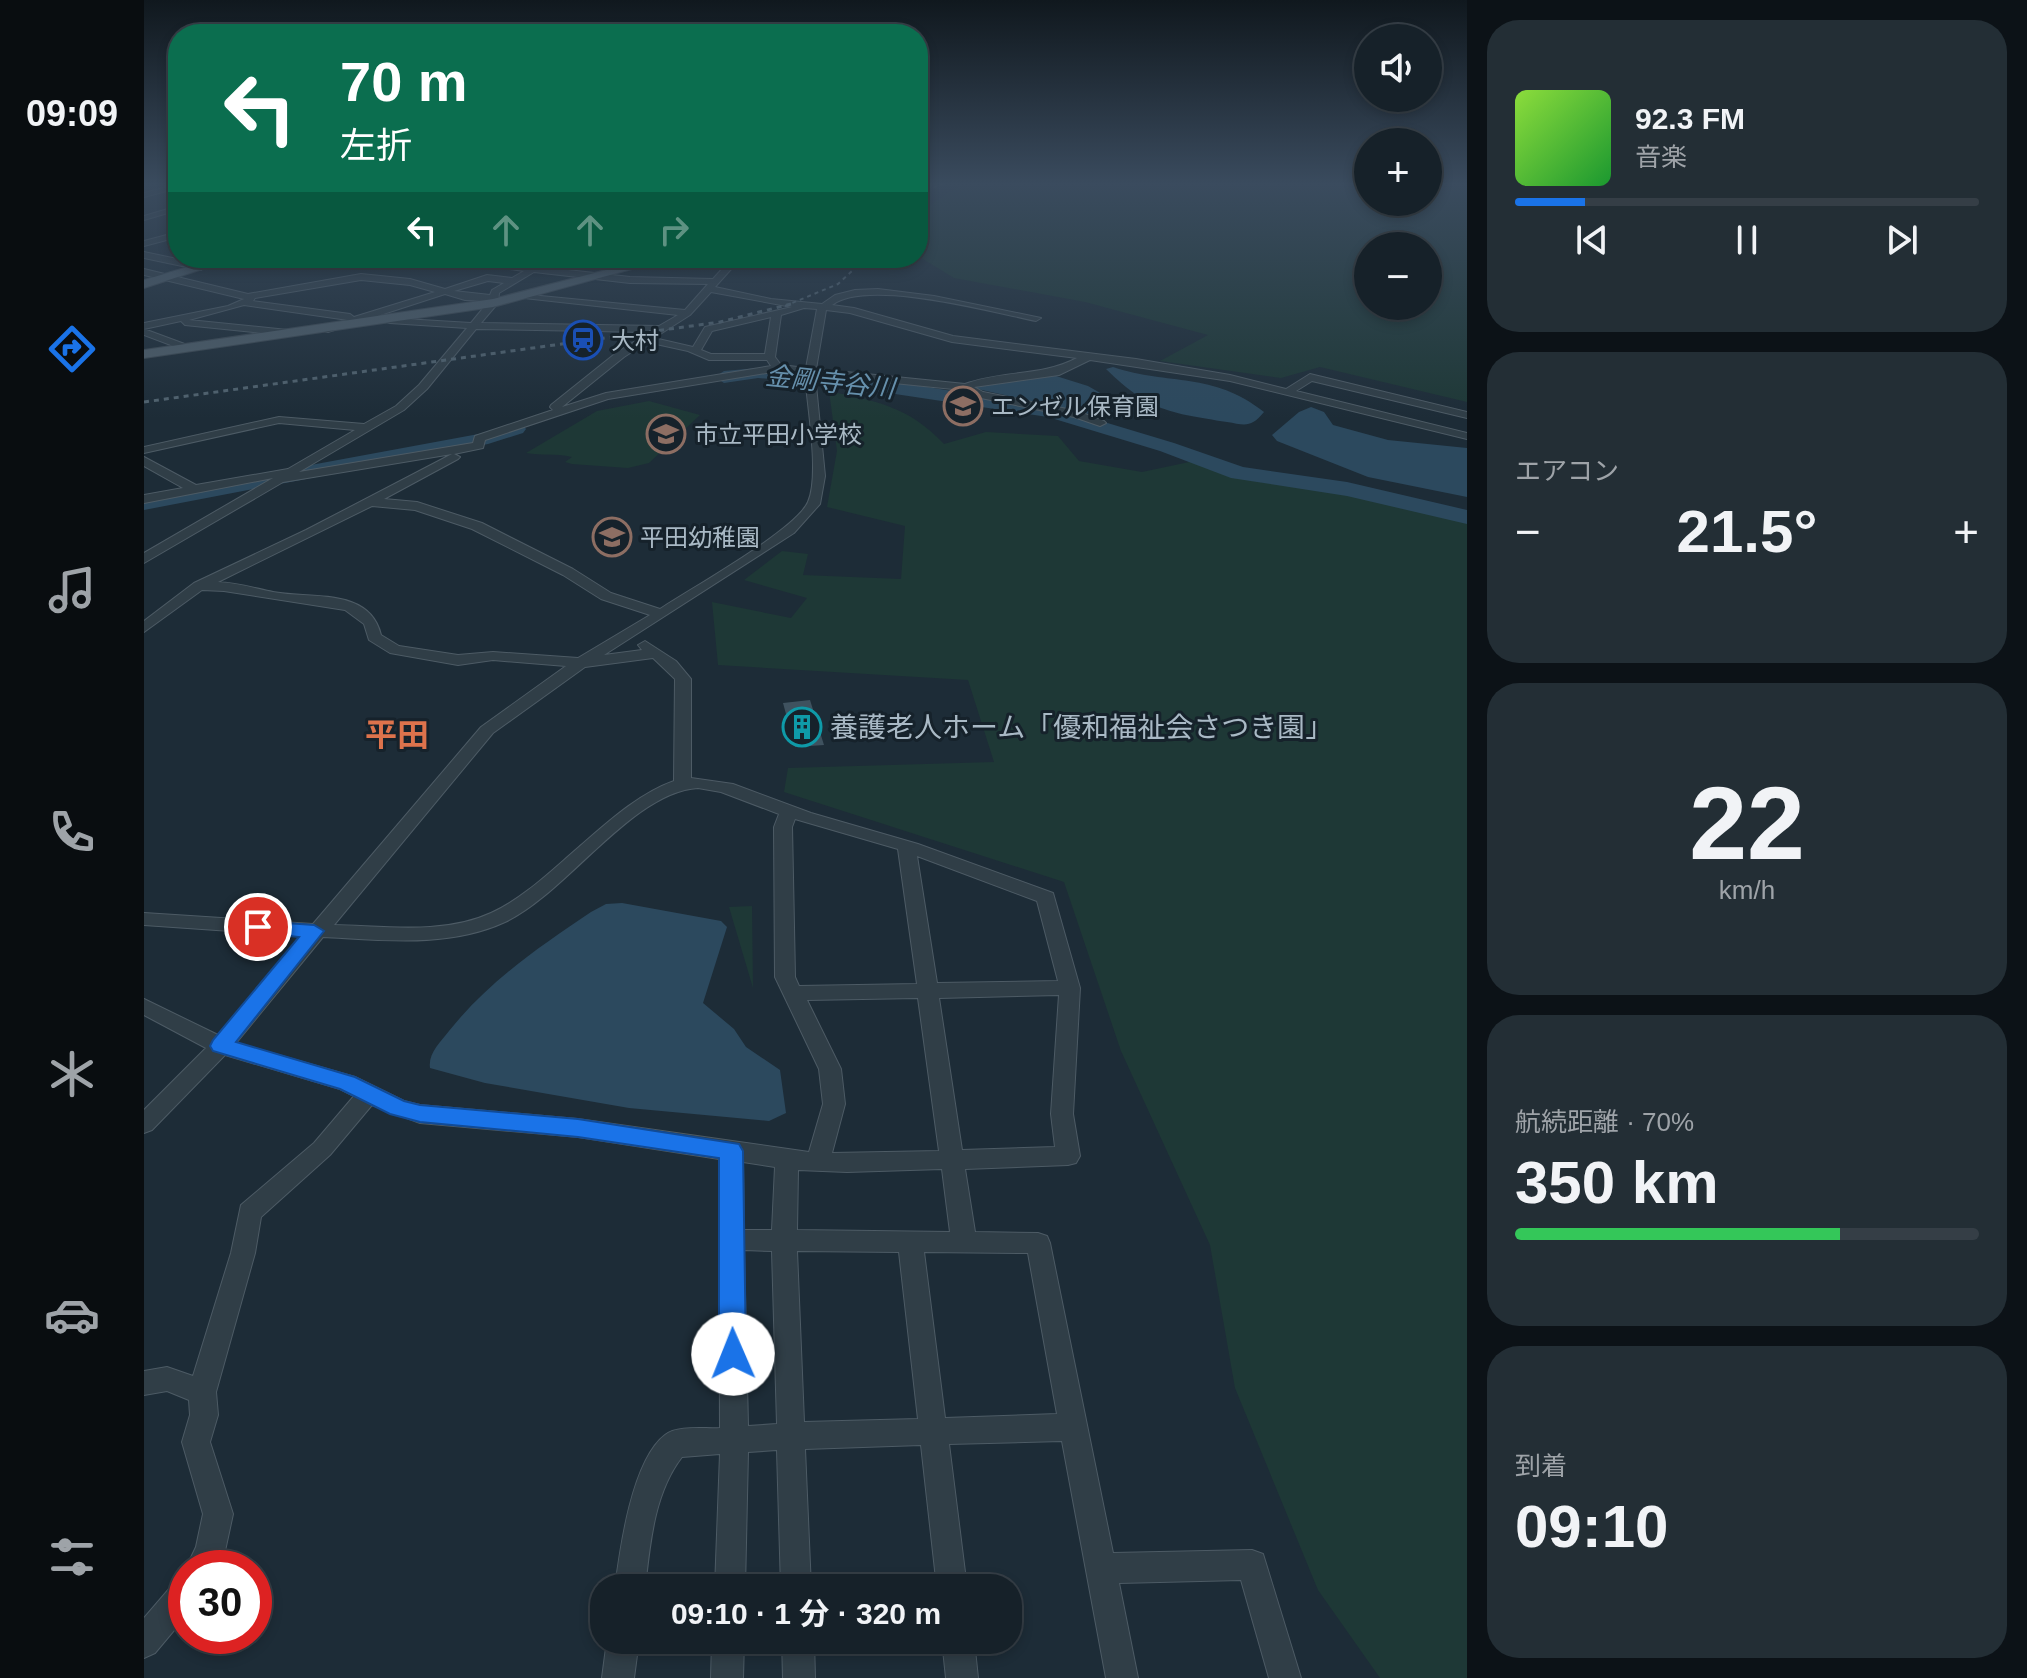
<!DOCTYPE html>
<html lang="ja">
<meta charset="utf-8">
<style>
:root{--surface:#162129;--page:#232e35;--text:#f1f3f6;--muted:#9ea3a8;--line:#353e46;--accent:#1a73e8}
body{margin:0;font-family:Helvetica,"Noto Sans JP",sans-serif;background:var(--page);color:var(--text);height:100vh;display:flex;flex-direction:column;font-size:30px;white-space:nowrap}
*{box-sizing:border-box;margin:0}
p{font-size:26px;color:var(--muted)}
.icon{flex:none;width:44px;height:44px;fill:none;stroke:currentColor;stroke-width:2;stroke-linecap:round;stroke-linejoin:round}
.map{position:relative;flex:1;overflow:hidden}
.details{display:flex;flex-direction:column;gap:20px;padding:20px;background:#0c1217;width:560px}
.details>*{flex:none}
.banner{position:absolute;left:24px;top:24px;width:760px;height:244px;border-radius:32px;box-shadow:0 4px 12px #0003,0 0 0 2px var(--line);background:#0b6e4f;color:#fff;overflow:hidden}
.tools{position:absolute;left:1210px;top:24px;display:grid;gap:16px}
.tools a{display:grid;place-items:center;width:88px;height:88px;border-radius:50%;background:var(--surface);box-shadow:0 4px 12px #0003,0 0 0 2px var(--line);font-size:40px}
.speed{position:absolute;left:24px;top:1550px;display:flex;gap:16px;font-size:40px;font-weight:700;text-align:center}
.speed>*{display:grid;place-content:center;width:104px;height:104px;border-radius:50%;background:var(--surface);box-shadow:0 4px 12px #0003,0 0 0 2px var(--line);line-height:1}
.speed .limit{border:12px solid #d22;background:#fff;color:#111}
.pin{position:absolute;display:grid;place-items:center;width:68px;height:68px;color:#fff;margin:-34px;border:4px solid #fff;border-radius:50%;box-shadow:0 2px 8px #0007}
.me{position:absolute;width:88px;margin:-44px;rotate:359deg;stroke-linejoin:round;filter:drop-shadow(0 0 6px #0008)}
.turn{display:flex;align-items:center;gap:28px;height:168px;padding:0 40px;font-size:36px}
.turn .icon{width:104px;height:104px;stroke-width:2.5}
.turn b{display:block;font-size:56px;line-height:68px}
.lanes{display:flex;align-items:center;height:76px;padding:0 40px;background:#0003;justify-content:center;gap:40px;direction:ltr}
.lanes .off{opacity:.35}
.big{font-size:60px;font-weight:700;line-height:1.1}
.details .card{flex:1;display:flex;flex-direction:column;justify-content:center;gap:12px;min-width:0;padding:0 28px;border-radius:32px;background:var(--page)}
.details .dial{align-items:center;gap:0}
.dial b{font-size:104px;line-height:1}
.song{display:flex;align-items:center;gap:24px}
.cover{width:96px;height:96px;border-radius:12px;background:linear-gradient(135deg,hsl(90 70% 55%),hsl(130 70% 35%))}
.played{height:8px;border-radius:4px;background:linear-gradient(90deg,var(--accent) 15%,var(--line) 15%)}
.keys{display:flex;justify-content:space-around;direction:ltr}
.heat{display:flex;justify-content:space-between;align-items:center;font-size:44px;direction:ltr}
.charge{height:12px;border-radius:6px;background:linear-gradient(90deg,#34c759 70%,var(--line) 0)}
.trip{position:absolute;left:446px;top:1574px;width:432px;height:80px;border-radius:32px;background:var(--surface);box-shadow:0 4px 12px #0003,0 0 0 2px var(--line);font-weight:700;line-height:80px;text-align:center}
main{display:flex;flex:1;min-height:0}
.tab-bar{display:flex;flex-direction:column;width:144px;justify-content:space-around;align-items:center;background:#090d10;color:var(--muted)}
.tab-bar .icon{width:56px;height:56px}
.tab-bar .on{color:var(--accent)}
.tab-bar b{font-size:36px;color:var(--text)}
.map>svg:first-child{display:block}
.green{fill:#1e3836;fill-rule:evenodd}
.water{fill:#2c495e}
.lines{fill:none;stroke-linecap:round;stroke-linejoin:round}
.river{fill:#2c495e;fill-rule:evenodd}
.building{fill:#3f525f}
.minor-casing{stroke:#4d5b65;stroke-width:2}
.major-casing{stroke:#3c4953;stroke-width:2}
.minor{fill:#303e47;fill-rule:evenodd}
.major{fill:#4d5d68;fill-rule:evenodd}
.rail-far1{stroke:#51636f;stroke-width:2;stroke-dasharray:4 4;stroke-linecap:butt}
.rail{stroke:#51636f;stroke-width:3;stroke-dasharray:5 5;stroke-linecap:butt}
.route{fill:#1a73e8;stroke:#114b97;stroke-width:2}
.labels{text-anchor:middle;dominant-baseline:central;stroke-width:6;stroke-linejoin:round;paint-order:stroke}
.far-poi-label{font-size:24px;fill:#a9b9c5;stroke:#16222b;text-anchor:start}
.far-water-label{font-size:26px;font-style:italic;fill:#6690ac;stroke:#16222b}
.poi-label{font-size:28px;fill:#a9b9c5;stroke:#16222b;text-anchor:start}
.quarter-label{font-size:32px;font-weight:bold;fill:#dd734c;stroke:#16222b}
</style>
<main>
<nav class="tab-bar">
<b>09:09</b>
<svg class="icon on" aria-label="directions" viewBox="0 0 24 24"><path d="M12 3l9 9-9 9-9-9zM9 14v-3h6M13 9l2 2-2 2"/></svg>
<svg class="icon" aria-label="music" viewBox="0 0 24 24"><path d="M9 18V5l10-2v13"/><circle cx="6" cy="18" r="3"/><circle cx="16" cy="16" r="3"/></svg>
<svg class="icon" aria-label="phone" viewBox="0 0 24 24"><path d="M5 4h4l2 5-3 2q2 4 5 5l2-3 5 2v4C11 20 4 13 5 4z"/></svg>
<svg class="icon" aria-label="climate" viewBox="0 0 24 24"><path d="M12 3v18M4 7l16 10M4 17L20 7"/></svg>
<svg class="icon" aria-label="car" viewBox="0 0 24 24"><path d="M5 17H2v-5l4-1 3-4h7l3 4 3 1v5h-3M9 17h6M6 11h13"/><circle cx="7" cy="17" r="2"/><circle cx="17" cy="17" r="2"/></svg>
<svg class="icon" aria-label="filters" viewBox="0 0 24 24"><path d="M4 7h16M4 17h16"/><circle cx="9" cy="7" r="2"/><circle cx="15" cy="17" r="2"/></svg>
</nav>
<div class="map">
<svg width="1323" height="1678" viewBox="0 0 1323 1678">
<rect width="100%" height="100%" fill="#1d2c37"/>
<path class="green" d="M827,183H1224V202H1284V183H1323V402L1176,367L1137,378L1016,361L1064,335L941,302L810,278L774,256V213L812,188ZM1284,246V306H1224V246Z
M685,391C734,402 764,406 800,444L842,432L914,436L935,461L998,472L1050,461L1117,482L1206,493L1323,521V1678H1236L1174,1590L1091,1388L1066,1245L977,1051L920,882L640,792L644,768L850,762L824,680L574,665L568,602L647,618L663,598L600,580L638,551L664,554L659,575L757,579L761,526L683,507L693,451Z
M505,401L556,415L505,463L484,468L428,464L421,462L428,457C411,453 398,456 382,453L453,411Z
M608,906L609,988L585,907Z"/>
<path class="water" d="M969,367C1026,386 1068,371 1120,412C1107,428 1101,425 1083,422C1026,413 1005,411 962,369Z
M912,376L944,386L972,402L964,405L965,408L956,410L954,416L829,388L850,382Z
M1167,407L1180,412L1189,425L1244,440L1323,448V497L1224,477L1133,441L1128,435L1155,412Z
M478,903L577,921L583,927L559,1003L590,1029L602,1047L636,1070L642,1113L625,1121L485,1108L341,1083L286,1068C284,1053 296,1043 305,1031C345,981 395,947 447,912L462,904Z"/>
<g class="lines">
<path class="river" d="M614,368L678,371L907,406L1030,443L1099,467L1203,482L1323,510V524L1203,496L1087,478L1016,451L904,417L678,383L614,378L580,383L571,377L580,371Z
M372,423L379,425L382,429L379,433L344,444L0,510V496L340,433Z"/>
</g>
<path class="building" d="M666,700L680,745L651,747L639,703Z"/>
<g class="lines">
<g class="minor-casing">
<path id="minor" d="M34,184V188L0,197V193Z
M34,206V210L0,220V216Z
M34,232V237L0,246V241Z
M0,252L57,264L61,267L57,270L0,258Z
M212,258H223L203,268L190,264Z
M287,258L387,266L401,258H411L397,267L486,277L569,279L588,258H597L571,287L627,299L678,304L691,295L711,290L734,289L790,296L897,318L892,321C848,312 723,278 688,305L710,308L809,336L992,359L1086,375L1142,389L1166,374L1323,412V418L1168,381L1152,391L1323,433V439L1086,381L946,360L915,375L830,387L839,392L933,411L960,421L962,423L956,426L930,417L832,397L819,390L671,375L681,476L676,504L650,533L460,655L498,650L494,645L501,641L532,661L547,679V778L589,784L667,813L774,844L909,893L936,988L929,1114L936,1156L932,1163L924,1165L821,1169L831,1232L894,1233L903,1236L906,1243L969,1553L1108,1550L1119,1554L1157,1678H1125L1097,1580L975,1583L994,1678H962L918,1441L805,1444L823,1588H793L777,1445L661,1449L667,1588H637L633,1450L604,1452L601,1588H571L576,1454L538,1457C510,1493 506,1544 501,1588H471C476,1549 488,1460 521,1435C533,1425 561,1429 576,1428L575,1159L434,1137L276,1123L228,1105L186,1155L117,1217L111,1253L72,1392L74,1415L66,1442L89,1514L81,1551L73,1568H42L52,1547L59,1514L38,1442L46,1415L45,1400L23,1391L0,1395V1371L23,1367L49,1376L87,1253L97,1205L170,1143L210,1096L196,1089L81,1055L8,1130L0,1133V1110L62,1048L0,1015V999L74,1035L158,936L0,925V913L169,924L337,727L422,666L349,660L314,665L246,653L225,640L220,624L201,610L80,591L58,590L0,632V621L50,583L162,530L308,454L139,482L0,563V553L129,478L0,503V495L39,488L0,466V457L52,485L144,469L211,430L135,423L0,453V447L135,417L220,424L252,406L275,385L323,328L246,323L243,322V318L327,323L345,301L321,300L301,294L184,332L181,331V327L204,320L100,305L45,320L153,331L155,333L150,336L41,325L37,321L0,329V323L84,306L100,299L0,275V269L104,294L217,274L266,279L301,289L343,275L368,278L380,271ZM390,272L486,283L564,284L541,310L376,294L371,297L534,315L515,326L337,323L354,303L355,293ZM217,280L266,285L291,292L210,317L206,314L109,301L111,298ZM344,281L360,283L348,290L346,295L310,291ZM567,292L648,307L561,327L549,347L510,338L546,315ZM660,308L673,309L662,368L637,365L631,357L637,315ZM682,310L706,313L808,342L933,358C897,377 859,370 821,384L672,369ZM627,317L621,354H567L557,350L568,331ZM332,329L506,332L472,353L407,405L406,407L409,410L331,436L329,443L155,472L260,410L283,389ZM503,342L544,351L565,360H623L627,366L462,393L418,407L480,357ZM634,371L661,374C663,405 676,475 664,502C652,530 546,589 516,609L467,593L429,569L338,523L273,502L240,499L314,459L316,457L310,454L339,448L341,440L464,399ZM228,506L271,510L328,529L419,575L457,599L506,615L434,658L349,652L314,655L255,646L237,635C226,587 165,599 129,592C110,588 94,583 74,582ZM509,658L531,679L530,781C494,794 464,822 435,847C408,870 380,898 347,913C300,935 241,926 190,925L349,733L441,667ZM554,788L577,792L635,814L630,827L631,977L675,1069L679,1104L665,1152L434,1119L276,1105L260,1101L211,1077L92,1043L179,937C239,940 305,948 361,922C423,893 488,792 554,788ZM651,819L754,849L773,984L655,986L651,977L648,827ZM773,856L893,901L914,981L793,983ZM915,995L907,1114L911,1147L818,1150L795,998ZM774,998L795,1151L688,1153L701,1104L697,1069L663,1000ZM599,1162L631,1167L628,1230H600ZM798,1169L806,1232L653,1230L654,1170L703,1172ZM600,1250L628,1251L633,1424L604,1426ZM653,1251L755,1252L774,1419L660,1422ZM780,1252L884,1253L913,1414L801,1418Z
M0,329L46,346L48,348L40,350L0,335Z
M42,1578V1616L11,1653L0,1658V1618L31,1582Z
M463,1640H495L490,1678H458Z
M568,1640H600L599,1678H567Z
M638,1640H670L671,1678H639Z
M798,1640H830L834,1678H802Z"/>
</g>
<g class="major-casing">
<path id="major" d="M791,183L789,185L774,190V184Z
M74,258H92L0,288V280Z
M509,258H528L349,307L0,358V350L349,299Z"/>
</g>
<use href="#minor" class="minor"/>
<use href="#major" class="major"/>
<path class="rail-far1" d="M774,193L802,183
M641,306L694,284L722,258"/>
<path class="rail" d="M0,402L576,322L647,304"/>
</g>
<linearGradient id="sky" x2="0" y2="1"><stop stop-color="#10181e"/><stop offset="0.44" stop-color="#3a4b5e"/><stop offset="1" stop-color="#3a4b5e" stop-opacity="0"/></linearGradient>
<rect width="1323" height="418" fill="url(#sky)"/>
<path class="route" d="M114,921L170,925L180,931L92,1042L211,1077L260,1101L276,1105L434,1119L595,1144L599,1151L602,1354L598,1363L589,1366L579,1363L575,1354V1158L434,1137L276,1122L246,1114L196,1089L69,1051L66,1046L69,1040L155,937L107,932L104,927Z"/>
<defs>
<g id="station-ring" transform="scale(2)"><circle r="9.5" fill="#16222b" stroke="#1a4fb4" stroke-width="1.5"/><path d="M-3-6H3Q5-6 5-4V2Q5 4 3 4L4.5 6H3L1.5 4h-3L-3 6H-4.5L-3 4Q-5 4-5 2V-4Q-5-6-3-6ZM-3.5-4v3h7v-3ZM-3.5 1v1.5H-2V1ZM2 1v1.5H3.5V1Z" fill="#1a4fb4"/></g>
<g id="school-ring" transform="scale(2)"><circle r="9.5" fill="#16222b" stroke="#8d6e63" stroke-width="1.5"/><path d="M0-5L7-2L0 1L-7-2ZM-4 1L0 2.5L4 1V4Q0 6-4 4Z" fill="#8d6e63"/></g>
<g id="building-ring" transform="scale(2)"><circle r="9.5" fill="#16222b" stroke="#0f9aa8" stroke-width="1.5"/><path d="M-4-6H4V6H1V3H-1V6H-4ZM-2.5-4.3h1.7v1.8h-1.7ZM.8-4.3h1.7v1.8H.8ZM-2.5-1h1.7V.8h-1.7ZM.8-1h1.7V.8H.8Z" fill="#0f9aa8"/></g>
</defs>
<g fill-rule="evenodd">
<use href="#station-ring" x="439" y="340"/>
<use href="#school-ring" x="819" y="406"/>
<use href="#school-ring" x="522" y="434"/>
<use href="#school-ring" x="468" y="537"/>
<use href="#building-ring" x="658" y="727"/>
</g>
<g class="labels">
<g class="far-poi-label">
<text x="467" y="340">大村</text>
<text x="847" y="406">エンゼル保育園</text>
<text x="550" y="434">市立平田小学校</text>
<text x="496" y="537">平田幼稚園</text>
</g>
<g class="far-water-label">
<text transform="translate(686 382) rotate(6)">金剛寺谷川</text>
</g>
<g class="poi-label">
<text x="686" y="727">養護老人ホーム「優和福祉会さつき園」</text>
</g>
<g class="quarter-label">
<text x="253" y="735">平田</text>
</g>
</g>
</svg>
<div class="tools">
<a><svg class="icon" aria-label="sound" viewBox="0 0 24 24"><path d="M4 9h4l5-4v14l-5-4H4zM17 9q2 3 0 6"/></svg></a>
<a>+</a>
<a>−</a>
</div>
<div class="speed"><div class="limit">30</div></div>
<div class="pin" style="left:114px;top:927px;background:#d93025"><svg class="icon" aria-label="arrive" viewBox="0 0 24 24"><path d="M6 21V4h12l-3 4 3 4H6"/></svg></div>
<svg class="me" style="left:589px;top:1354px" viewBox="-20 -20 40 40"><circle r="19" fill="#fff"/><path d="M0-13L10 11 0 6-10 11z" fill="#1a73e8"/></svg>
<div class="trip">09:10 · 1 分 · 320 m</div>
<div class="banner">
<div class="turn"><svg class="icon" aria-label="left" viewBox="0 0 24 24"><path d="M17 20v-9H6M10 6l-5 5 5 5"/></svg><div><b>70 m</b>左折</div></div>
<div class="lanes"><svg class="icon" aria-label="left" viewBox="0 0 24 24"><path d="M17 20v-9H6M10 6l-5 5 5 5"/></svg><svg class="icon off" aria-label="ahead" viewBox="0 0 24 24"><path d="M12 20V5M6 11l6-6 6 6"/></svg><svg class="icon off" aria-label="ahead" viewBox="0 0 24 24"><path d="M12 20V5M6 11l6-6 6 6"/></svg><svg class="icon off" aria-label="right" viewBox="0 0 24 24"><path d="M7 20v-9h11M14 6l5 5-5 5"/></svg></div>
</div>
</div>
<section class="details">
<div class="card">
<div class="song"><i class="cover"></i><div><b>92.3 FM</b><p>音楽</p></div></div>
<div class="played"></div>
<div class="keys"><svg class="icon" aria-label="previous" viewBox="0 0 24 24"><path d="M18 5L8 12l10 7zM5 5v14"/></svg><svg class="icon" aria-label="pause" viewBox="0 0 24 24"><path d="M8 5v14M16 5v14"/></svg><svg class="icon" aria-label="next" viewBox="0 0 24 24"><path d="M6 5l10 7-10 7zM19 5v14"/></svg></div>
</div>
<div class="card"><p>エアコン</p>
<div class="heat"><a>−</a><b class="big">21.5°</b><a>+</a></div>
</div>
<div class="card dial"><b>22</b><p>km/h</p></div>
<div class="card"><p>航続距離 · 70%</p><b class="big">350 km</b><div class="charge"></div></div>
<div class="card"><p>到着</p><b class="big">09:10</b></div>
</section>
</main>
